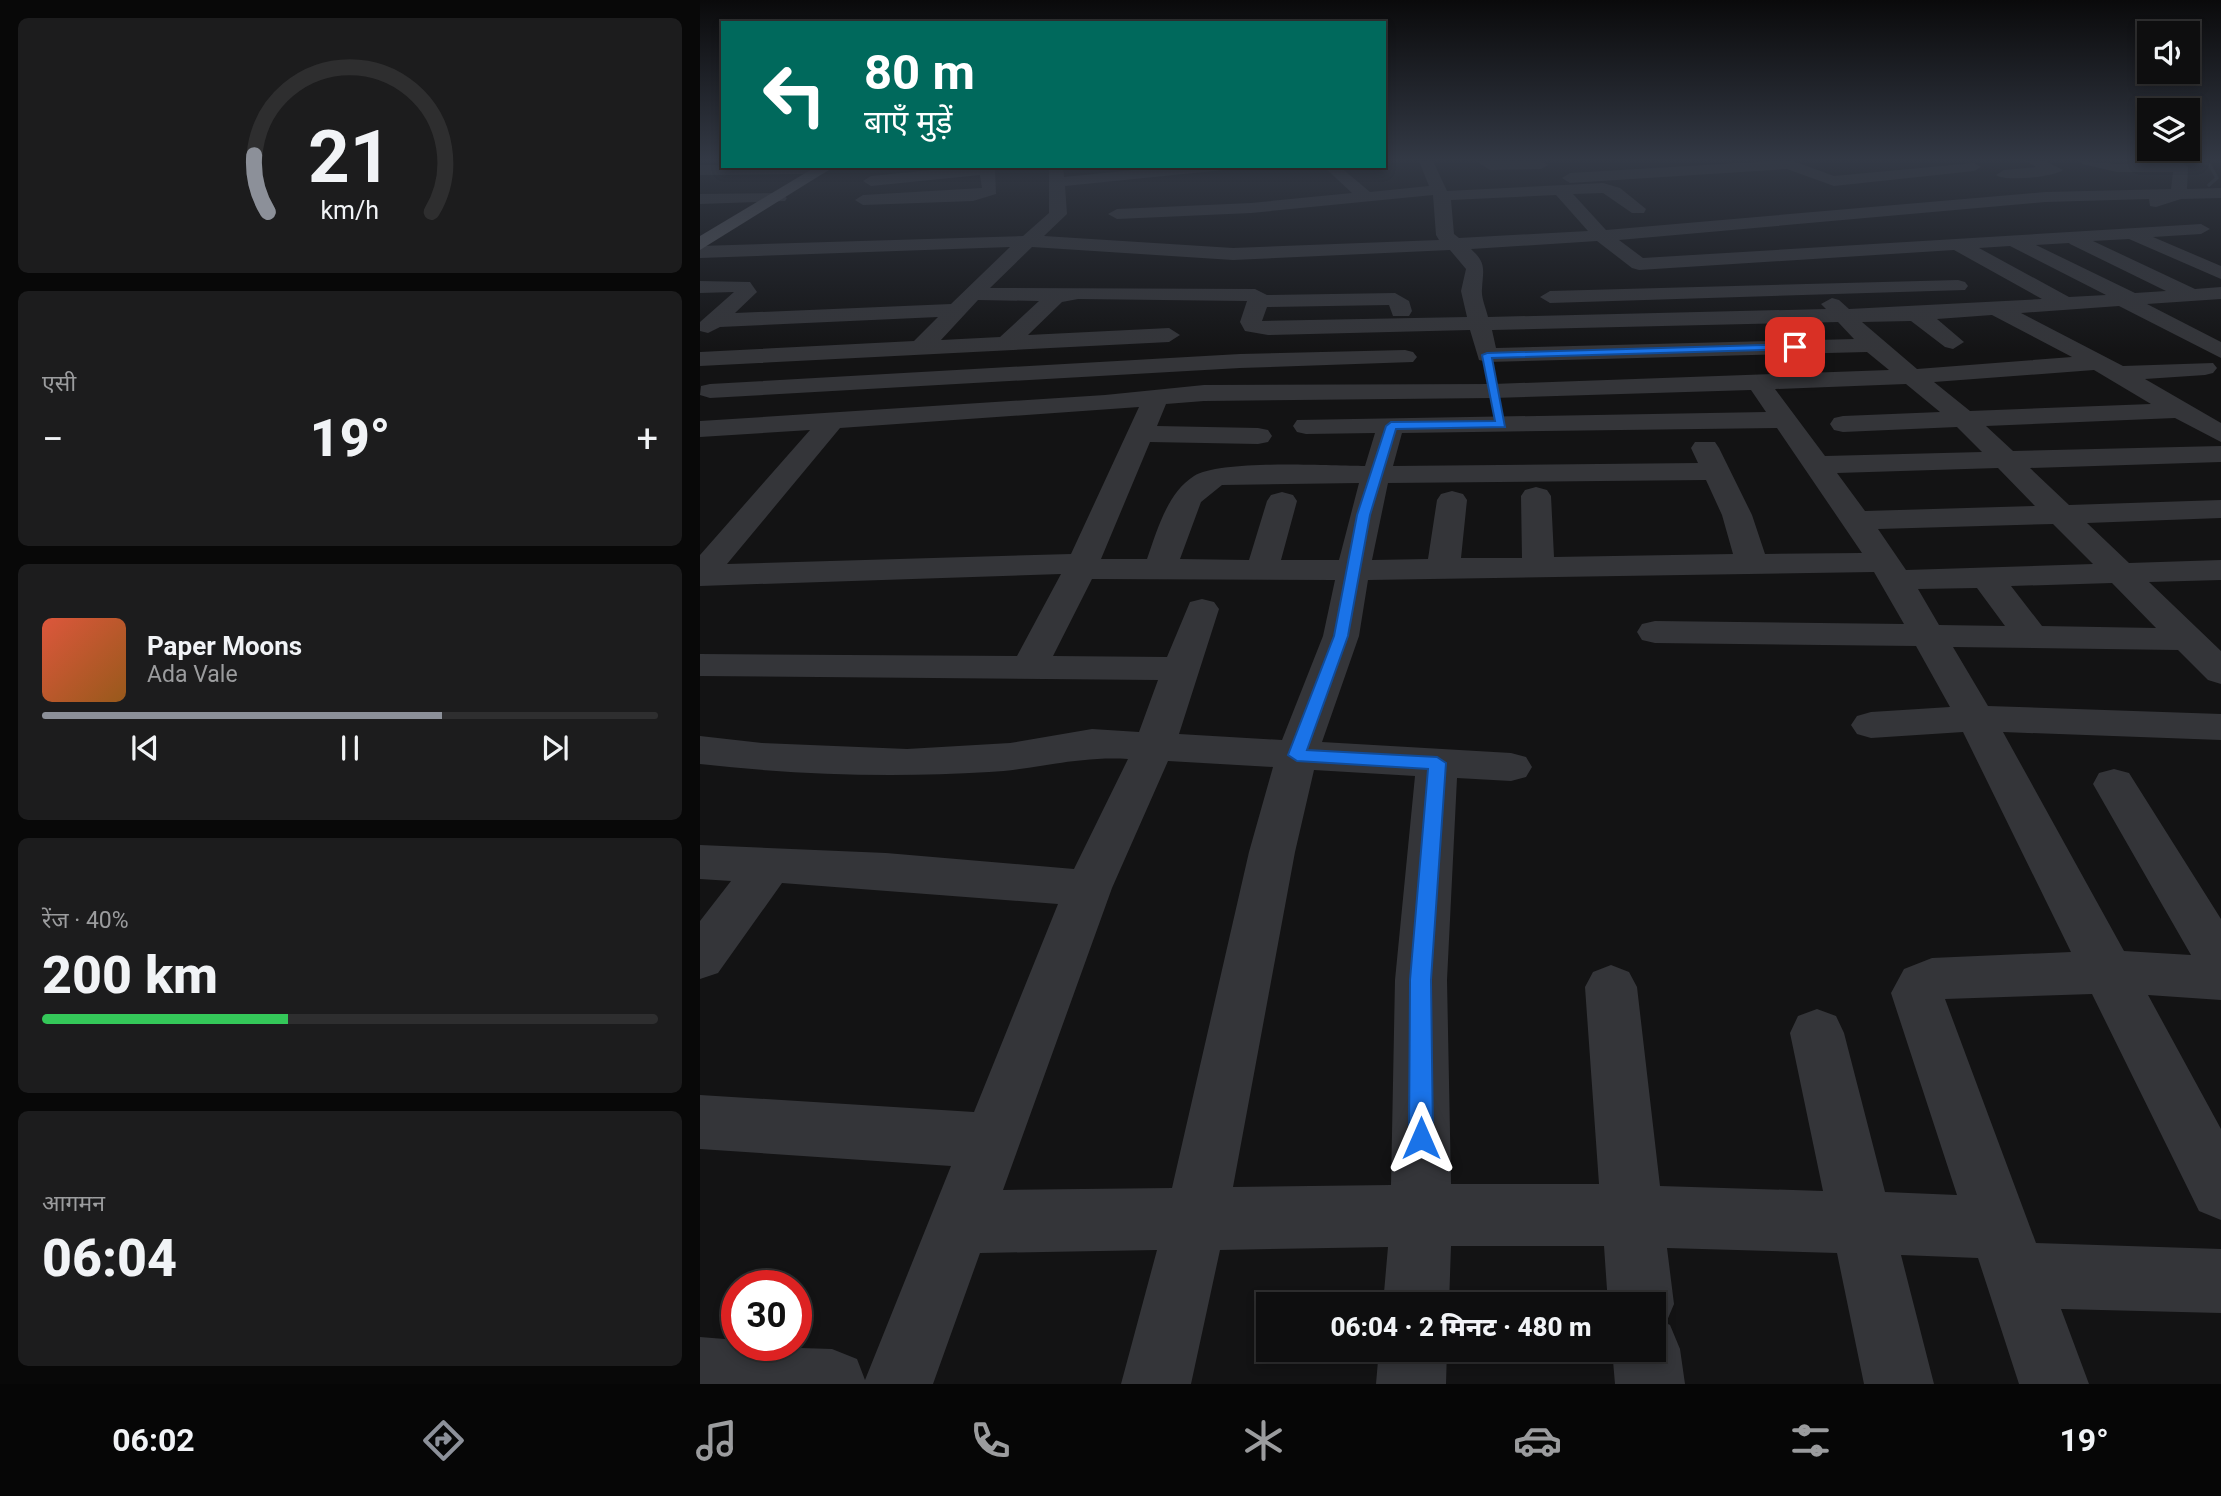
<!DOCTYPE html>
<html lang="hi">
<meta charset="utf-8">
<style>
:root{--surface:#0e0e0f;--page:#1c1c1d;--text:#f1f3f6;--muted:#9b9c9e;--line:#2e2e2f;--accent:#8c9099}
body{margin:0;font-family:Roboto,"Noto Sans Devanagari",sans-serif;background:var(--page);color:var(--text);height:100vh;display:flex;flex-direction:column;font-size:26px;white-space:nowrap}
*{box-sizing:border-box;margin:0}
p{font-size:23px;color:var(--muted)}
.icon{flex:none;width:38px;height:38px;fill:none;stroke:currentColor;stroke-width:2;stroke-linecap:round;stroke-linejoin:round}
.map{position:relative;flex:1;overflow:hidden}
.side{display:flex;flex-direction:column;gap:18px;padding:18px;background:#080808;width:700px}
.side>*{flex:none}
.hud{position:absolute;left:21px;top:21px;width:665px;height:147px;border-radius:0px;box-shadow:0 4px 10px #0003,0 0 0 2px var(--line);background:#00695c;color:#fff;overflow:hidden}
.tools{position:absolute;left:1437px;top:21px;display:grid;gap:14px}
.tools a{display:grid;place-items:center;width:63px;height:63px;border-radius:0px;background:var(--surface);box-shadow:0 4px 10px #0003,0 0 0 2px var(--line);font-size:35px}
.speed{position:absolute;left:21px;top:1270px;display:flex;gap:14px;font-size:35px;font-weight:700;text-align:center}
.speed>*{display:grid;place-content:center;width:91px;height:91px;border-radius:50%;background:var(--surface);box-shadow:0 4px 10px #0003,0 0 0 2px var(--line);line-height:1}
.speed .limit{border:10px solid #d22;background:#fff;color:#111}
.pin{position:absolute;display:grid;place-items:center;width:60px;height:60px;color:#fff;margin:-30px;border-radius:14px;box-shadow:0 4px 10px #0006}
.me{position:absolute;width:77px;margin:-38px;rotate:0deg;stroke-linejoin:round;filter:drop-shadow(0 0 5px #0008)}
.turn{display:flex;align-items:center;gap:24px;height:147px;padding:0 28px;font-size:32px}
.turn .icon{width:91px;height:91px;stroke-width:2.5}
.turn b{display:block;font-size:49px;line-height:60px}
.big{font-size:52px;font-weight:800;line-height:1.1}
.side .widget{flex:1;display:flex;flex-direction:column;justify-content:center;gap:10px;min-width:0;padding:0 24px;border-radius:10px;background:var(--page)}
.side .dial{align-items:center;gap:0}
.dial svg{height:182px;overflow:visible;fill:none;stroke:var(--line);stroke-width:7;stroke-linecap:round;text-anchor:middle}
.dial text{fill:var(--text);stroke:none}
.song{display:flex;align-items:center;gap:21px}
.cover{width:84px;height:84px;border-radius:10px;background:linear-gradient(135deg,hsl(10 70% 55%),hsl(30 70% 35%))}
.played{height:7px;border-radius:4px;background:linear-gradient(90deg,var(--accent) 65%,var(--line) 65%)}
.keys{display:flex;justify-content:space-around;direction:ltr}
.heat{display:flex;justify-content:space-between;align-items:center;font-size:38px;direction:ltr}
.charge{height:10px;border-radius:5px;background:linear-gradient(90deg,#34c759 40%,var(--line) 0)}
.trip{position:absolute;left:556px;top:1292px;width:410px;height:70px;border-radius:0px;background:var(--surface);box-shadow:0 4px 10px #0003,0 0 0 2px var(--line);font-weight:800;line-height:70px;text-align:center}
.menu{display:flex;height:112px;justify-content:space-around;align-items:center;background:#060606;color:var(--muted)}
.menu .icon{width:49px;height:49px}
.menu .on{color:var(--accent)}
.menu b{font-size:32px;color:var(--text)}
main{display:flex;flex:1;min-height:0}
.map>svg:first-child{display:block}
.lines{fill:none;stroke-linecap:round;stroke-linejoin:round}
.stream{stroke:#2b3136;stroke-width:3.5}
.minor{fill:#343539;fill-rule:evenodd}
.major{fill:#505257;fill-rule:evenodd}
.route{fill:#1a73e8;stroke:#114b97;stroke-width:2}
</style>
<main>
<section class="side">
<div class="widget dial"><svg viewBox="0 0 100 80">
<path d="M14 69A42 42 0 1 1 86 69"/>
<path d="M14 69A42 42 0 0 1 8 44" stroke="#8c9099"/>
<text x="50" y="56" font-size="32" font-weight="700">21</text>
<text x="50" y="72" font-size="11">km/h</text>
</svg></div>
<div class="widget"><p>एसी</p>
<div class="heat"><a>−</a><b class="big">19°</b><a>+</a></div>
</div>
<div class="widget">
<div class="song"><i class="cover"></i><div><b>Paper Moons</b><p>Ada Vale</p></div></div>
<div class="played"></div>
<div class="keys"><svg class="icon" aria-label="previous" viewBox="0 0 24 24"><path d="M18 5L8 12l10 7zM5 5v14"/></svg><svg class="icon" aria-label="pause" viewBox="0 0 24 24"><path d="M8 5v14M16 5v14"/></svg><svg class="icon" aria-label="next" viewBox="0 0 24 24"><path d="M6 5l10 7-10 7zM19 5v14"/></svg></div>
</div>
<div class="widget"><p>रेंज · 40%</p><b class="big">200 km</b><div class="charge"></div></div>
<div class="widget"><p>आगमन</p><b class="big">06:04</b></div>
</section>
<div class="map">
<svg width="1521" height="1384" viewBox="0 0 1521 1384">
<rect width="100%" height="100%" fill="#131314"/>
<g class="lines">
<path class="stream" d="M1498,161L1509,164L1517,178L1509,185"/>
<path class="minor" d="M719,161H733L747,191L903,183L920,188L946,209L944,213H932L903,193L873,194L906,230L1345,192L1471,189L1473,172H1417L1382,164L1380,161L1417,164L1481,161L1488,167L1487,189L1521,188V198L1481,199L1456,207L1450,206L1449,199L1345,202L919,240L943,258L1501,224L1510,229L1501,234L1453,237L1521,266V279L1429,239L1393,241L1495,289L1521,287V299L1447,304L1521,342V358L1419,306L1321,313L1423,366L1513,363L1517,368L1513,373L1505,375L1445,379L1521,423V442L1475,418L1286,426L1313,451L1521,446V462L1330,468L1369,505L1521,500V518L1387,523L1429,563L1521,560V580L1449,582L1521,651V684L1508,680L1478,650L1253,647L1288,706L1521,714V740L1303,732L1424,951L1491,955L1393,784L1399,773L1414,769L1429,773L1521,919V1000L1448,995L1521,1129V1220L1499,1211L1392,994L1245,999L1336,1243L1521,1249V1313L1361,1309L1389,1384H1319L1278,1258L1201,1255L1234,1384H1164L1137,1253L967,1248L974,1304L966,1323L970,1325L980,1349L985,1384H915L912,1349H954V1304H908L904,1246H751L749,1304H683L688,1247L520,1250L491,1384H421L457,1250L280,1253L233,1384H0V1337L37,1340V1346L132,1349L157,1359L165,1380L251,1166L0,1149V1095L274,1112L358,904L82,883L18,973L0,979V921L31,881L0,879V845L186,853L374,869L428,759C378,756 338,769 289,772C192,778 97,775 0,764V736L62,743L207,749L310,743L392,729L439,732L458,680L0,676V654L317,656L361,574L0,586V555L110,430L0,437V421L405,395L504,385L793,384L1189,370L1167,352L787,362L779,360L770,330L568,335L545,331L540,322L547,301L378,299L362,302L328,335L469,328L480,335L469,342L0,366V352L214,341L238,317L20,327L8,333L0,331V322L34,292L0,293V281L50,282L57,292L35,313L251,304L310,247L0,258V246L323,236L349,213V166H363L364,177L474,166H530L523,170L365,186L367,214L344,236L533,248L739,240L736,235L733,195L551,213L417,219L408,214L417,209L551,203L652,193L623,166H639L670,192L729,186ZM856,195L888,231L759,238L754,234L751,200ZM897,241L932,268L939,270L1254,250L1342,299L1149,309L1139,300L1132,298L1121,304L1126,309L788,317C786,308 781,298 782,289C783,269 787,264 771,249ZM1369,243L1370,244L1466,291L1435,293L1336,245ZM1310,246L1406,295L1369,297L1279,248ZM332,247L533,260L750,250L766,269L761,291L767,317L562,321L567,307L689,305L693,316H709L712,311L709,301L695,293L567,295L555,289L290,288ZM278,300L339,301L300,337L241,340ZM1292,315L1372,357L1217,369L1162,322L1211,321L1245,347L1253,349L1264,342L1237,319ZM1138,322L1154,339L796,348L792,330ZM1394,370L1451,404L1270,411L1234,382ZM1206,384L1240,412L1143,416L1134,418L1130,424L1134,430L1143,432L1257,427L1282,452L1125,456L1075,389ZM1051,390L1066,412L597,420L593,426L597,432L606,434L675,433L665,466C629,466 520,459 494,476C467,493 457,531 447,559H401L450,442L558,444L568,442L572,436L568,430L558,428L457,426L466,404L504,401L793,398ZM439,407L371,554L27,564L140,428ZM1077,428L1162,553L1065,554L1052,515L1019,448L1015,442H995L991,448L998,463L693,466L702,433ZM1298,468L1335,506L1165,511L1137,473ZM1006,480L1022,515L1033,554L854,557L851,496L847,490L836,487L825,490L821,496L822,558H761L767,500L763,494L752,491L741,494L737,500L728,559L672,560L688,483ZM659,483L639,560H581L597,501L593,495L582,492L571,495L567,501L549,560L480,559L501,502L522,485ZM1353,524L1393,564L1206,570L1178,529ZM1174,572L1204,624L955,621L942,624L937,632L942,640L955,643L1216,646L1250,707L1171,712L1157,716L1151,725L1157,734L1171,738L1263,732L1371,952L1232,958L1204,969L1191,993L1257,1195L1185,1192L1144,1033L1136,1016L1117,1009L1098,1016L1090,1033L1123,1191L960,1186L937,987L929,972L911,965L893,972L885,987L899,1184H751L747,980L757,778L811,781L826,777L832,767L826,757L811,753L622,742L659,636L668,580ZM392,579L635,580L623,636L582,740L479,734L519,609L514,602L502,599L490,602L467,657L353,656ZM1412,583L1456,628L1342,626L1311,586ZM1277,588L1305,626L1239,625L1218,589ZM468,761L573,767L549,852L472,1188L303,1190L412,888ZM614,770L715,776L695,980L691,1185L533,1187L595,852Z
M776,161H841L848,165L841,169L790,170Z
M1073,161H1093L1134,176L1274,163L1281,167L1274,171L1134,186L1087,169L870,183L862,178L870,173Z
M1326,161H1345L1363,170C1354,177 1304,182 1296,175L1304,170L1336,167Z
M0,165L129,166L131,169L123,174L0,175Z
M272,166L295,169L296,194L273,201L163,205L155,200L163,195L282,188L280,175L171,186L163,181L171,176Z
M79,193L87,198L85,201L0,204V194Z
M1258,280L1265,282L1268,286L1265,290L850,303L840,297L850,291Z
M705,350L713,352L717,357L713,362L540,368L10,398L0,395L1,386L10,384L540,354Z
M679,1349H747L746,1384H676Z"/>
<path class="major" d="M117,166H135L0,250V236Z"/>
</g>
<linearGradient id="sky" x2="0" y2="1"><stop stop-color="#0a0a0b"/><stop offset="0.45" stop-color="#333945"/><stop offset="1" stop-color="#333945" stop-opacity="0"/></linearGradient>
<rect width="1521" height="354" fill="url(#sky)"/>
<path class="route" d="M1095,344L1098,349L792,358L805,427L696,429L670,515L648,636L607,750L737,757L746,763L731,980L733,1138L730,1146L721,1149L712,1146L709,1138L710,980L728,769L597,761L588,755L634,636L657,515L686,426L691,422L795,421L782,355L787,353Z"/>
</svg>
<div class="tools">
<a><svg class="icon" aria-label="sound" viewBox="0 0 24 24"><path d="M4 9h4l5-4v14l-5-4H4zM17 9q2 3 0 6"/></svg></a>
<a><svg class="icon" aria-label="layers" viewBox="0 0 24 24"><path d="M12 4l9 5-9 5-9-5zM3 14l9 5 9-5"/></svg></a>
</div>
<div class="speed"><div class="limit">30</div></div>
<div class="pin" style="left:1095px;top:347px;background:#d93025"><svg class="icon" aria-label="arrive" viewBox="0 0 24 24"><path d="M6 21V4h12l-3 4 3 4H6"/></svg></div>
<svg class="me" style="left:721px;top:1138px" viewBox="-20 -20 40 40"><path d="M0-17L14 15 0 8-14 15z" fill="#1a73e8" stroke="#fff" stroke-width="4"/></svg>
<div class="trip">06:04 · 2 मिनट · 480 m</div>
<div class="hud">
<div class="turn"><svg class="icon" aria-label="left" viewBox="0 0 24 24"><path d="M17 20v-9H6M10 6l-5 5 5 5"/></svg><div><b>80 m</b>बाएँ मुड़ें</div></div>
</div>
</div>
</main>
<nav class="menu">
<b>06:02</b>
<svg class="icon on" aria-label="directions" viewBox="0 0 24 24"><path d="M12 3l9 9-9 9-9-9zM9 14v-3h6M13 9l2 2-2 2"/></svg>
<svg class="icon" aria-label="music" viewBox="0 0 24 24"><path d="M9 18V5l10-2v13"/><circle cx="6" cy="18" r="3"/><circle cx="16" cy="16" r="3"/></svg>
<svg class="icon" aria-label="phone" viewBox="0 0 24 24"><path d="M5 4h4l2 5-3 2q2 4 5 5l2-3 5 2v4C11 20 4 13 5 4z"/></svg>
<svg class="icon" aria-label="climate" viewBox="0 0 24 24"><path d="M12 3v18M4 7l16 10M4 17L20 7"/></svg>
<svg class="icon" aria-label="car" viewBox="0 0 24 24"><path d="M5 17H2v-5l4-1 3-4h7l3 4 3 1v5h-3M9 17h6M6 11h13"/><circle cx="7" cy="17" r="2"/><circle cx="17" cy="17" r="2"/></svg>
<svg class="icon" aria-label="filters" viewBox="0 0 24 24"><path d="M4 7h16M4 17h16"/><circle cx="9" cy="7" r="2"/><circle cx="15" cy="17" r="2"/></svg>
<b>19°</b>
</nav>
